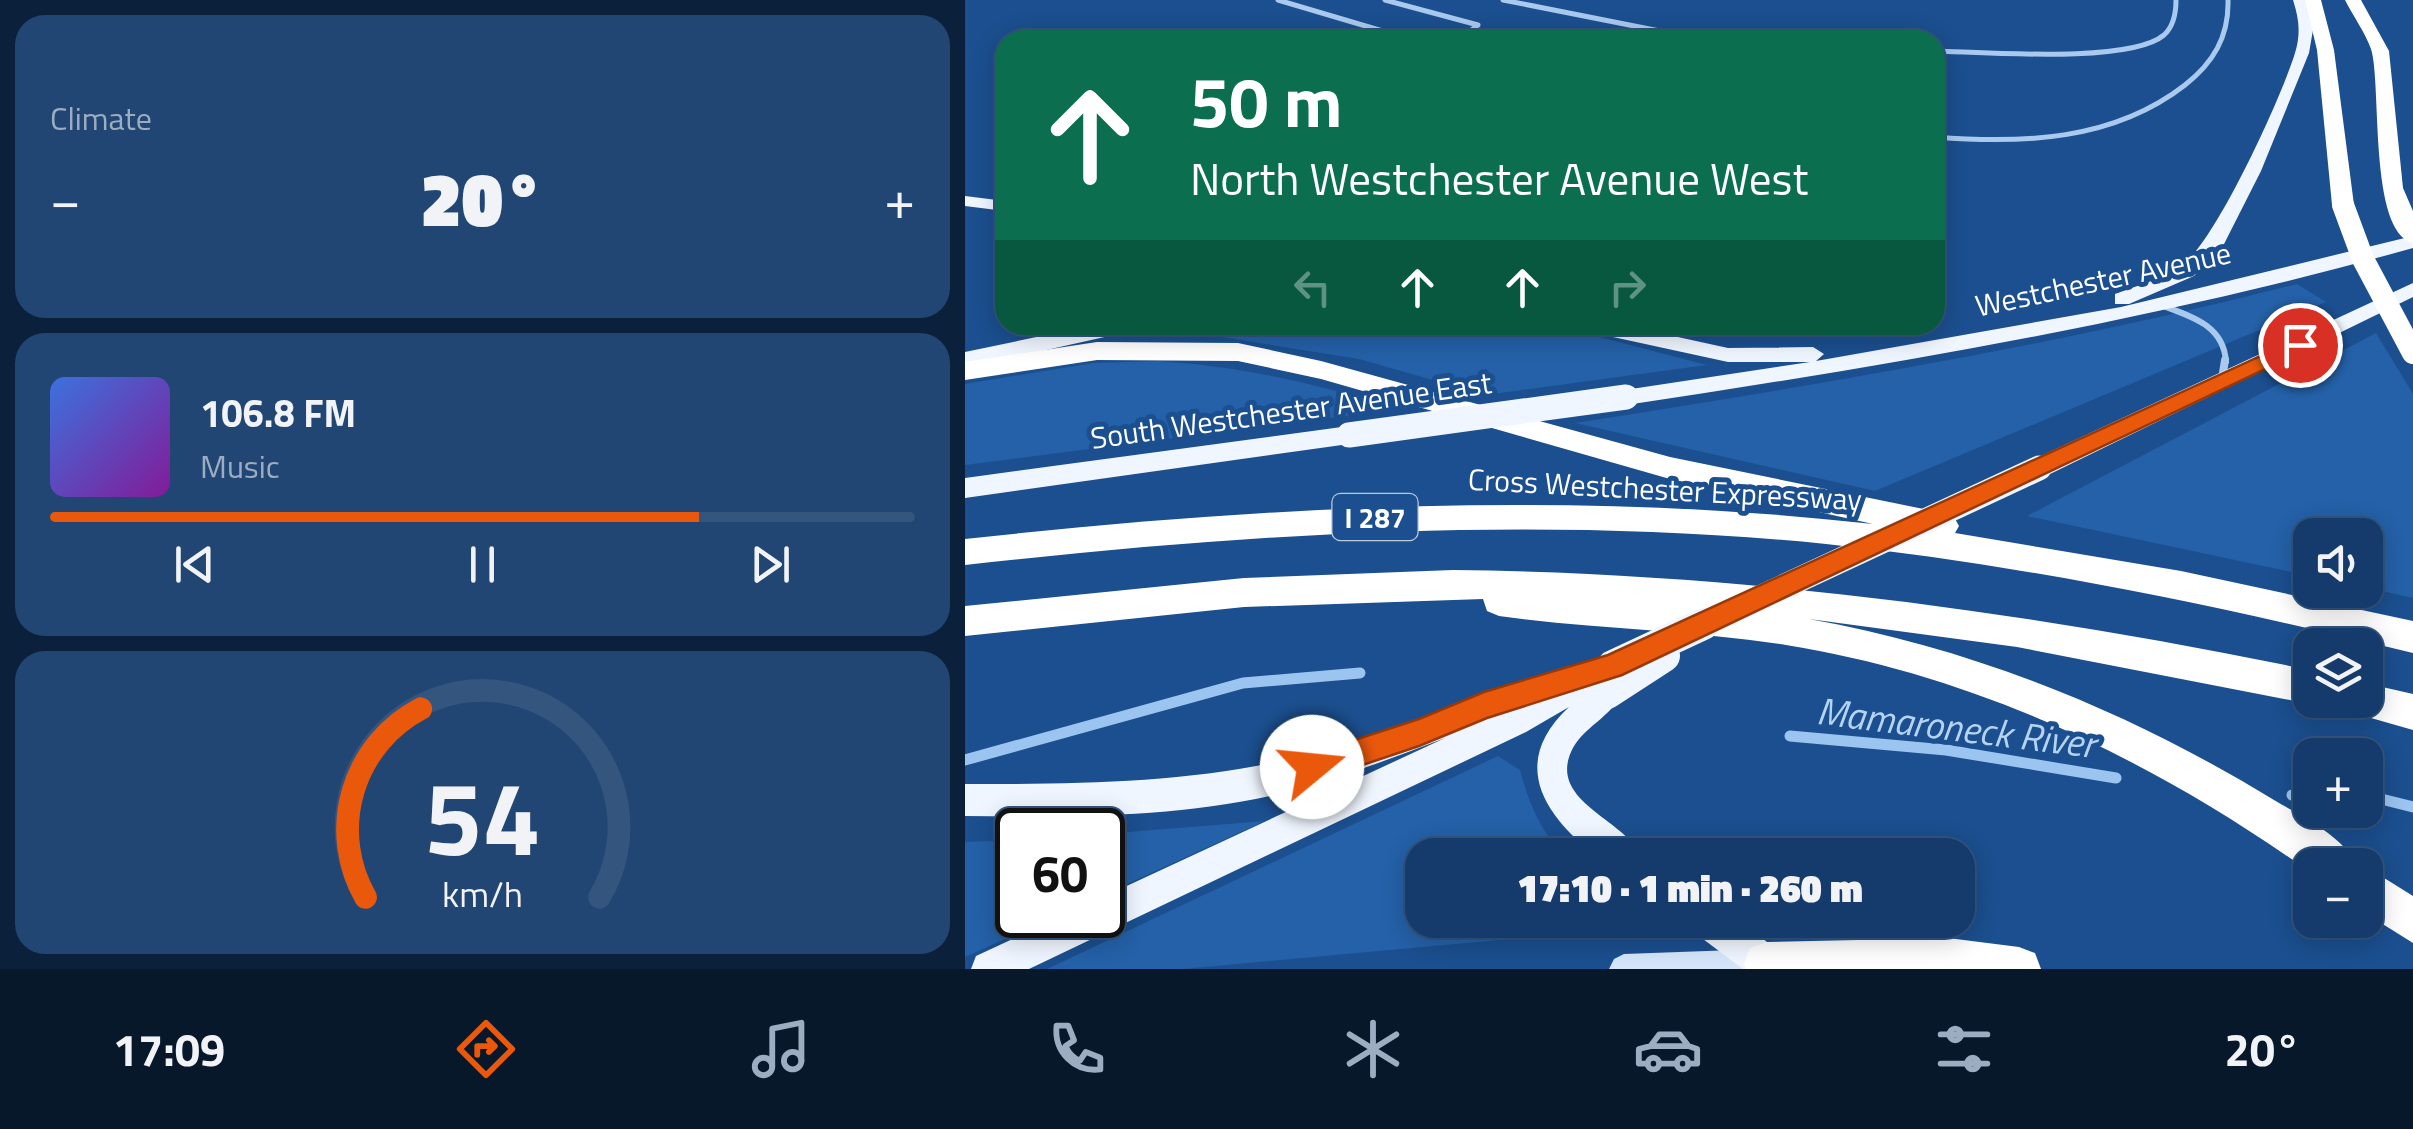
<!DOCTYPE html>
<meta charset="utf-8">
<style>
:root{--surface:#143b6b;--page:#214673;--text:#f1f3f6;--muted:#9dadc1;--line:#33557e;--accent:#ea580c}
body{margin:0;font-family:"Titillium Web",sans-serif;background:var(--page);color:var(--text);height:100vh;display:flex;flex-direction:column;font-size:38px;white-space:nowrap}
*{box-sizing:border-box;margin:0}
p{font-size:32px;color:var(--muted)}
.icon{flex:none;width:55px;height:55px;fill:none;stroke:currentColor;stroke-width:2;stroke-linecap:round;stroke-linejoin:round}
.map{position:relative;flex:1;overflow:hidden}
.details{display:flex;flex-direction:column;gap:15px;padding:15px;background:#0b203b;width:965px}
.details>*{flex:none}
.top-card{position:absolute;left:30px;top:30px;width:950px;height:305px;border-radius:30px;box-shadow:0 5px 25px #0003,0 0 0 2px var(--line);background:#0b6e4f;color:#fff;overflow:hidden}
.fabs{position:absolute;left:1328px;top:518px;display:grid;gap:20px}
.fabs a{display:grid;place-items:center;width:90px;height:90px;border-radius:20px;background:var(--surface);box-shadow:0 5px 25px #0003,0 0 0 2px var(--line);font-size:50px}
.speed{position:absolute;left:30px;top:808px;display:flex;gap:20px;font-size:50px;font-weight:700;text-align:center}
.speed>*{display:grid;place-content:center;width:130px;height:130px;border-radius:50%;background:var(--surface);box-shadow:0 5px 25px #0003,0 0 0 2px var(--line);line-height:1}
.speed .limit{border:5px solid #111;border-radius:15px;background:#fff;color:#111}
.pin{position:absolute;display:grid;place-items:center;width:85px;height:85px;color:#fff;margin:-42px;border:5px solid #fff;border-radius:50%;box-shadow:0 2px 10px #0007}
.me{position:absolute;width:110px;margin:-55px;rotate:73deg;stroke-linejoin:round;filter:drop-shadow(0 0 8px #0008)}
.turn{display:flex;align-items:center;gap:35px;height:210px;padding:0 30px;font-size:45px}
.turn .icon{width:130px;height:130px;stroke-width:2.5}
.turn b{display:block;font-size:70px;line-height:85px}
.lanes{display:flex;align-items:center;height:95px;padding:0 30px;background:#0003;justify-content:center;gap:50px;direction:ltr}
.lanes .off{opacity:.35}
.big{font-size:75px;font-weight:800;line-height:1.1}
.details .tile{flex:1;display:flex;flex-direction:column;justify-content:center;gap:15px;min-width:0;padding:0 35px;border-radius:30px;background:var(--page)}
.details .dial{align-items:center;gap:0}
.dial svg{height:260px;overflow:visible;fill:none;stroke:var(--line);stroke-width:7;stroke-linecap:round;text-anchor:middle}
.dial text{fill:var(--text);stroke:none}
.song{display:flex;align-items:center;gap:30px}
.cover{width:120px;height:120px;border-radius:15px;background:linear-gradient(135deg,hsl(220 70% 55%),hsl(290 70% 35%))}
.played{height:10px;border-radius:5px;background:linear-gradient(90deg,var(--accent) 75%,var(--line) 75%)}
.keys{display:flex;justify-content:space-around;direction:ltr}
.heat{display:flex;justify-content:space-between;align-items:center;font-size:55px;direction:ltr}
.trip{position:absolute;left:440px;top:838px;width:570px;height:100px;border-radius:30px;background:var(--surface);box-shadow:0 5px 25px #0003,0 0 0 2px var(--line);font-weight:800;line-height:100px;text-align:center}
.dock{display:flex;height:160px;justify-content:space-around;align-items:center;background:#08182b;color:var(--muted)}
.dock .icon{width:70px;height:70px}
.dock .active{color:var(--accent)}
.dock b{font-size:45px;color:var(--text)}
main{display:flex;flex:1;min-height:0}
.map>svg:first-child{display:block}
.green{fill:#2461a8}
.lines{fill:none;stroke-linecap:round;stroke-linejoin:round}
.stream{stroke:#9cc4f0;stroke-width:11}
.service-far2{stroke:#a9c9ee;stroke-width:5}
.service-far1{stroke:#a9c9ee;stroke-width:6}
.service{stroke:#a9c9ee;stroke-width:8}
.secondary{fill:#d6e6fa;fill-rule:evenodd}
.primary{fill:#f0f6ff;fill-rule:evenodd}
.motorway{fill:#fff;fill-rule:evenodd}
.primary-bridge-far1{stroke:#f0f6ff;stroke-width:25}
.primary-bridge{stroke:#f0f6ff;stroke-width:32}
.motorway-bridge{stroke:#fff;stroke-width:22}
.route{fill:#ea580c;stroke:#983908;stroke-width:2.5}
.labels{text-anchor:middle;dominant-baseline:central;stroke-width:10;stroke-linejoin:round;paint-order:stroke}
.shield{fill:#1b4f8f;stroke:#bbcadd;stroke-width:2.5}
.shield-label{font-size:28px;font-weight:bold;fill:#fff}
.street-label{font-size:30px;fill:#fff;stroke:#1b4f8f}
.near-water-label{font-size:38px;font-style:italic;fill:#b5d3f5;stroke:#1b4f8f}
</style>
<main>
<section class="details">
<div class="tile"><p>Climate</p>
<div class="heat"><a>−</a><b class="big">20°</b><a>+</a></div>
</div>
<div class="tile">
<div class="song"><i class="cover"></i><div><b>106.8 FM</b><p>Music</p></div></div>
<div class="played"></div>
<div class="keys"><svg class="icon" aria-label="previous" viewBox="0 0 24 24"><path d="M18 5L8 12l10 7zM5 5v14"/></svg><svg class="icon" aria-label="pause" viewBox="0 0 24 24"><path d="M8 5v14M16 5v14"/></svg><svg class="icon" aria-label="next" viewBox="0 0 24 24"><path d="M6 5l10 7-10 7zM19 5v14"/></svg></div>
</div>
<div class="tile dial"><svg viewBox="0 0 100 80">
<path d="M14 69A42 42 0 1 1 86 69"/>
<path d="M14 69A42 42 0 0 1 31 11" stroke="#ea580c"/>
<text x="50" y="56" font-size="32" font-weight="700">54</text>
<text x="50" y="72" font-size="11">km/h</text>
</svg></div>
</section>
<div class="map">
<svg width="1448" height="969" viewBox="0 0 1448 969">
<rect width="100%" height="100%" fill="#1b4f8f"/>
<path class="green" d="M1332,284L1361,302L910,491L610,423C853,385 1094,345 1332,284Z
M242,325H588L742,365L520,395L394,359L251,336L240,330Z
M1411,333L1448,394V598L1400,587V535H1345V576L1062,516Z
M194,361C280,367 353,384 435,409L0,465V384L128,363Z
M533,756L555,770C564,802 575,834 602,855H458V920H690L697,925L218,969H82Z
M300,821L138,895V834Z
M52,840V915H93L0,957V842Z"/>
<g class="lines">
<path class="stream" d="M825,736L981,750L1151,778
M1407,756L1409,795
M0,760L278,683L395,673
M1327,795H1345
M1400,795L1448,807"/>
<path class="service-far2" d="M313,0L448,40
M420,0L513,25L494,40
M538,0L740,40
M970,51C1017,52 1165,64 1199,35C1209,26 1211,13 1211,0
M970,137C1057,144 1148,141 1220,85C1248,63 1264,37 1263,0"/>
<path class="service-far1" d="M1198,306C1228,317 1259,326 1261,362"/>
<path class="service" d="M1257,379L1260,360"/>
<path class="secondary" d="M797,949L807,954L812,964L810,969H644L649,959L659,954Z"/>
<path class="primary" d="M1328,0H1342L1349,24L1344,53L1296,171L1258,246L1229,276L1164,304H1150V294C1170,286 1195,280 1214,268C1249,246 1317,96 1330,53C1336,33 1334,19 1328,0Z
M0,196L40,201V211L0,206Z
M1448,236V248C1189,321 926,365 661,405L653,403L650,397L653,391L845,362H763L625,332L614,325H658L763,348L848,347L859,354L851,361L1156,307Z
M1448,283V297L1083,475H1065L1062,468L1065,461Z
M129,325H173L162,332L0,368V352Z
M384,426L396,435L384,444L0,498V478Z
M648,652L658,656L663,666L658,676L649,681L657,693C647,717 617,727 606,752C584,802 661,820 675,855H630C577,813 545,762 604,707L561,732L64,969H6L11,956L99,915H138V897L480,738C425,759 370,780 313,794C211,818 104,817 0,816V784C104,784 209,784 311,762C410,740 503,697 600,667L611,671Z
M725,920H773L814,951L817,969H778L730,933Z"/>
<path class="motorway" d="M1340,0H1356L1369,50L1389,205L1378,212L1367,205L1352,50Z
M1380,0H1396L1424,51L1438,188L1448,211V243C1403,232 1417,84 1406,49C1400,32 1388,16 1380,0Z
M132,342L273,343L356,361L705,457L978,513L989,517L994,526L990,533L1216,571L1448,621V653C1254,606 1060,565 861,544C574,515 286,533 0,565V539C302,506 606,490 908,524L705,479L356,379L273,361L132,360L0,380V362Z
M488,570C778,573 1062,612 1345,670V700H1355L1345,704L1052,647L844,619C1011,649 1165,712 1309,800C1336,816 1379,836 1391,865H1345V872C1187,760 1013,676 821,645C726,630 629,629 534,616L522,611L518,599L279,607L0,636V606L279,578Z
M1400,683L1448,694V730L1385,712L1380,700H1400Z
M1400,866L1448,896V943L1400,913Z
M983,938L1054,947L1070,953L1076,969H781L779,964L785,948L801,942Z"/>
<path class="primary-bridge-far1" d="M384,435L661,397
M732,627L1074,468"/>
<path class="primary-bridge" d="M648,666L738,624
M642,693L699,656"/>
<path class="motorway-bridge" d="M1378,205L1398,259L1448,353"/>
</g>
<path class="route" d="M1335,338L1345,345L1342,349L657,675L522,718L454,746L347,782L337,778L333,767L337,757L454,719L519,692L643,655Z"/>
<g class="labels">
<rect class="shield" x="367.5" y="494" width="85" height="46" rx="8"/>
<g class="shield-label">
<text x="410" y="517">I 287</text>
</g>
<g class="street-label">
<text transform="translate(1138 279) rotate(-12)">Westchester Avenue</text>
<text transform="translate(326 410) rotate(-8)">South Westchester Avenue East</text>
<text transform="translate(700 489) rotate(3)">Cross Westchester Expressway</text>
</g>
<g class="near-water-label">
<text transform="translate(991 727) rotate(7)">Mamaroneck River</text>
</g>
</g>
</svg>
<div class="fabs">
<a><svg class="icon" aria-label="sound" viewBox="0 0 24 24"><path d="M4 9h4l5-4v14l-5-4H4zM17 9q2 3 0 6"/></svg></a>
<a><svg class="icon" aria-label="layers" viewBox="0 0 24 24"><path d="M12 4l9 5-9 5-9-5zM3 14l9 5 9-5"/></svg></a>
<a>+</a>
<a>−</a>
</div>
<div class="speed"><div class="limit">60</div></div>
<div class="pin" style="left:1335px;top:345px;background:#d93025"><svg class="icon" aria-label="arrive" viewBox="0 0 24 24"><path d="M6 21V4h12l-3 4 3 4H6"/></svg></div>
<svg class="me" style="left:347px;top:767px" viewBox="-20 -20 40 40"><circle r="19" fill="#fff"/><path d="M0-13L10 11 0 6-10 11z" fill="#ea580c"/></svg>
<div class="trip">17:10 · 1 min · 260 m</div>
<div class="top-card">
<div class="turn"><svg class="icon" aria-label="ahead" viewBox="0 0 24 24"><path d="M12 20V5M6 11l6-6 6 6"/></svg><div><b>50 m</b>North Westchester Avenue West</div></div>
<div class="lanes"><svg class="icon off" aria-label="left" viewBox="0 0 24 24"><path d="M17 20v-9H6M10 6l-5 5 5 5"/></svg><svg class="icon" aria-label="ahead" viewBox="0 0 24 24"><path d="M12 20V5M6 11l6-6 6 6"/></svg><svg class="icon" aria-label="ahead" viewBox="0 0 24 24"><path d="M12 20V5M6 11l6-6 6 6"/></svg><svg class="icon off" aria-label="right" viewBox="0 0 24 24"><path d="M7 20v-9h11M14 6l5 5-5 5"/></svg></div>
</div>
</div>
</main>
<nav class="dock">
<b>17:09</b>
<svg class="icon active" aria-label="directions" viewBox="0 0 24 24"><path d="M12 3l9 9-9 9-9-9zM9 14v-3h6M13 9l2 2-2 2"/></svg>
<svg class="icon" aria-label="music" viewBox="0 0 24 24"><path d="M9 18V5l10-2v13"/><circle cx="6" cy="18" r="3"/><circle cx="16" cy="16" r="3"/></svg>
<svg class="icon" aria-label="phone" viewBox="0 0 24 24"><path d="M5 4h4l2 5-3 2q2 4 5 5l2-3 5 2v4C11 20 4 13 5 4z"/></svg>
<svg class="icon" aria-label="climate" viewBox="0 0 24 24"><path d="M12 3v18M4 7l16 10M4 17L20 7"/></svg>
<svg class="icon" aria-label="car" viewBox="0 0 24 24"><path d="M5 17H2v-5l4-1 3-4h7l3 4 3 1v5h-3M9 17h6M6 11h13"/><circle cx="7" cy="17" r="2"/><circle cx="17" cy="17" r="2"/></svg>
<svg class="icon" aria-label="filters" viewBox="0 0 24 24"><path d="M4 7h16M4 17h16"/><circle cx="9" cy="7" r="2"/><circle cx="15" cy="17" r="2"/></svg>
<b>20°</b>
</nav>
